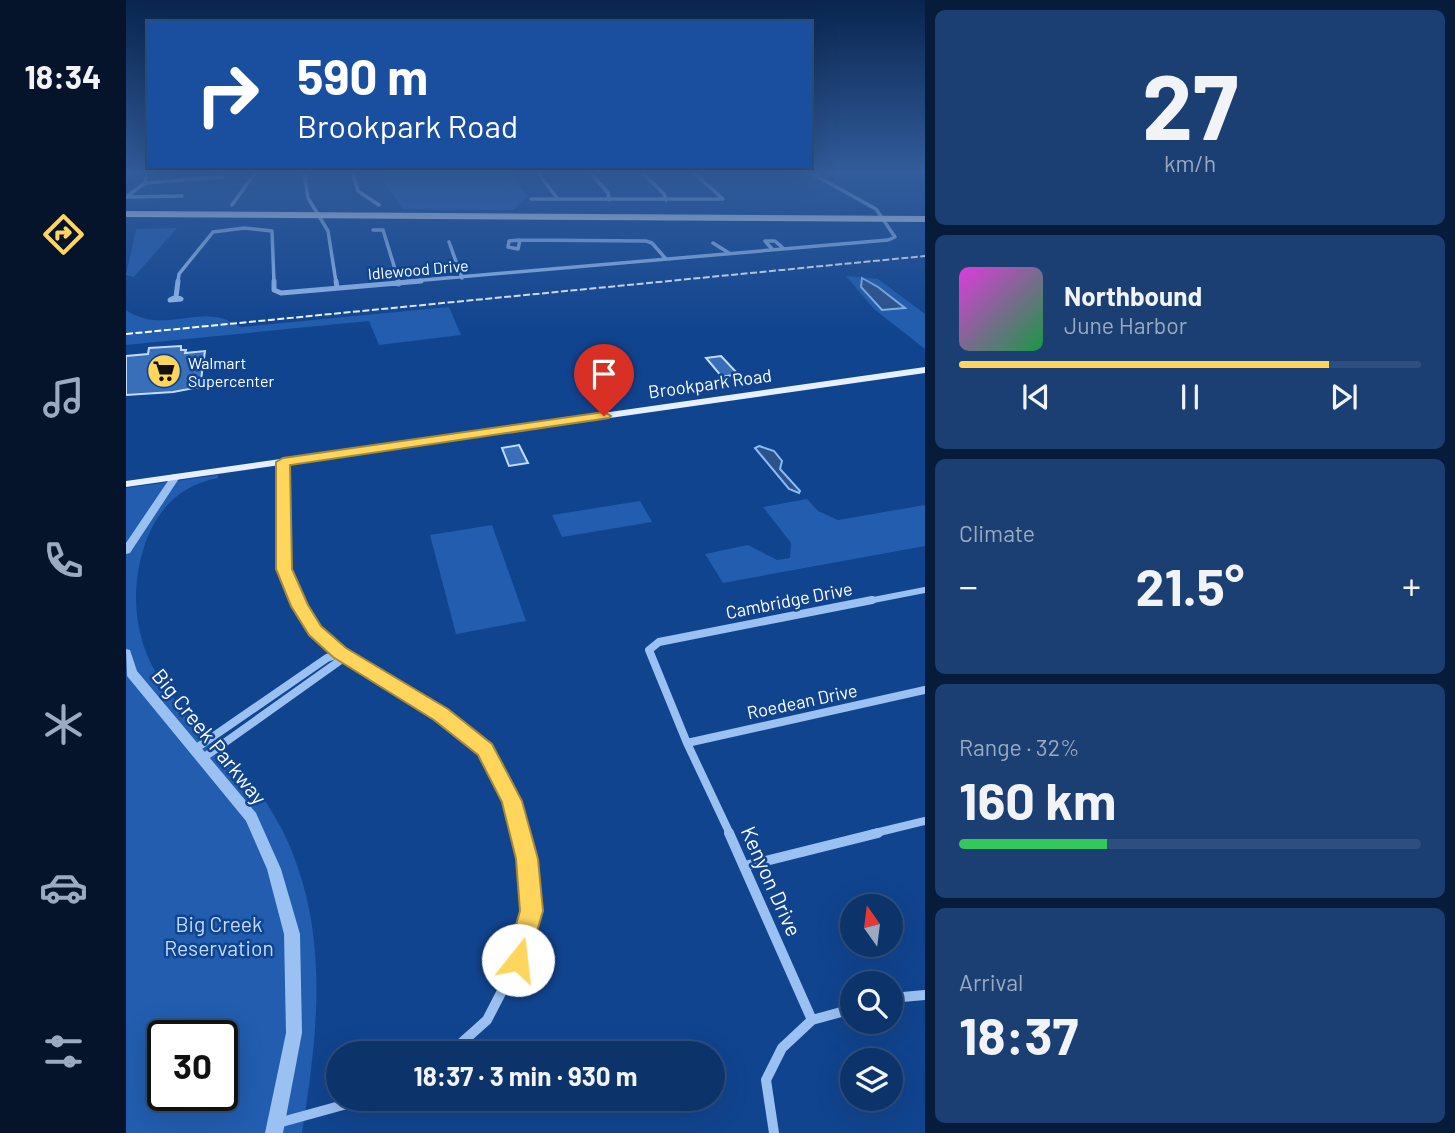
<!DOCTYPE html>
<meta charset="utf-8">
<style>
:root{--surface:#0d336b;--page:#1b3f73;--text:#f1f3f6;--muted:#9aaac1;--line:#2d4e7e;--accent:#ffd55c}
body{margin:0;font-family:Barlow,sans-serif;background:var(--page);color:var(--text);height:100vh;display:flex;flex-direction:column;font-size:26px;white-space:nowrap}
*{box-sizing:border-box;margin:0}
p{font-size:23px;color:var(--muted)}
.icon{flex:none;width:38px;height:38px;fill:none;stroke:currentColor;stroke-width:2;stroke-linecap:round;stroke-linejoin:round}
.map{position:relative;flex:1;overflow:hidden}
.sheet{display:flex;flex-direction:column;gap:10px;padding:10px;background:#071c3b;width:530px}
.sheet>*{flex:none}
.guide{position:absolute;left:21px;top:21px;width:665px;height:147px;border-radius:0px;box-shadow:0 7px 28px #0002,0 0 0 2px var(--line);background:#1a4fa0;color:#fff;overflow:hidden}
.needle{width:46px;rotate:346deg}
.buttons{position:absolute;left:714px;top:894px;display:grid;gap:14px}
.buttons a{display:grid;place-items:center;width:63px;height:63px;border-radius:50%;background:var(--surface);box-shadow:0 7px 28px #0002,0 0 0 2px var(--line);font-size:35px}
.speed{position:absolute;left:21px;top:1020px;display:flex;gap:14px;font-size:35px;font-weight:700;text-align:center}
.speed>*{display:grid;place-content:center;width:91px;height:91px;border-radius:50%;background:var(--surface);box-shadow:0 7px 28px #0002,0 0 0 2px var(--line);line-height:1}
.speed .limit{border:4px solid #111;border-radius:10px;background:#fff;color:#111}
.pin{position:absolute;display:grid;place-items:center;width:60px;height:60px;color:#fff;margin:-72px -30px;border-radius:50% 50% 50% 0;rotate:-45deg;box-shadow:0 0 7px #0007}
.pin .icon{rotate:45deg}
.me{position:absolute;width:77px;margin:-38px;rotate:16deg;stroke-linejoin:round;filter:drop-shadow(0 0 5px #0008)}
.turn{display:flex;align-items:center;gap:24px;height:147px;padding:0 35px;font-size:32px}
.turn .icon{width:91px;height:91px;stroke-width:2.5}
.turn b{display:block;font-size:49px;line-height:60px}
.big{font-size:52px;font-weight:700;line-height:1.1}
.sheet .tile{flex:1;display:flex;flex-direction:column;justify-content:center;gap:10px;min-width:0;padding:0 24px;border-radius:10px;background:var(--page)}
.sheet .dial{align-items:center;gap:0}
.dial b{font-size:91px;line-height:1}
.song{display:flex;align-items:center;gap:21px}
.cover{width:84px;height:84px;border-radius:10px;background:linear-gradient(135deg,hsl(300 70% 55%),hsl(140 70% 35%))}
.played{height:7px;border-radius:4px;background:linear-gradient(90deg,var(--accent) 80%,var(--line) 80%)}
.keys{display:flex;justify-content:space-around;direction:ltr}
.heat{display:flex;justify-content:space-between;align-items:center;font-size:38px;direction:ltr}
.charge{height:10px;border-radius:5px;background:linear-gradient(90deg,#34c759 32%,var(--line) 0)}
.trip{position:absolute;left:200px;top:1041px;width:399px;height:70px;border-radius:35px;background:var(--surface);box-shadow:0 7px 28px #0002,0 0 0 2px var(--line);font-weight:700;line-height:70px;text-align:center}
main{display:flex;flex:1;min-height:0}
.tabs{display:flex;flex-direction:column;width:126px;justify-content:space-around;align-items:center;background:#05142b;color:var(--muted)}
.tabs .icon{width:49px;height:49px}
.tabs .current{color:var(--accent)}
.tabs b{font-size:32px;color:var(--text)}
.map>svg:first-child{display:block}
.green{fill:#225daf;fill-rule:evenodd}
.water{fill:#2d538a;stroke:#8cbaf6;stroke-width:2}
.building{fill:#396eb9;stroke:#c2dbfd;stroke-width:2}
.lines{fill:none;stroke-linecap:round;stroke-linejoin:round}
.minor-far4{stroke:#9bc0f2;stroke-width:3.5}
.minor-far3{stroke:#9bc0f2;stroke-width:5}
.minor-far2{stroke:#9bc0f2;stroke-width:6}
.minor-far1{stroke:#9bc0f2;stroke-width:8}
.minor{stroke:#9bc0f2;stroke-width:10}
.tertiary{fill:#9bc0f2;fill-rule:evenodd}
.primary{fill:#e6efff;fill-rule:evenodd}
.motorway{fill:#fff;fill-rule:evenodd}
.rail{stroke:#fff;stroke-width:2;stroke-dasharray:7 2.5;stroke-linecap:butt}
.route{fill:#ffd55c;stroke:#a68a3c;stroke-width:2}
.labels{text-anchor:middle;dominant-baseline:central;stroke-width:5;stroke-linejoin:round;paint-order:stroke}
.far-street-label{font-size:16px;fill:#fff;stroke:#11448f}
.far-poi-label{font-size:16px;fill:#fff;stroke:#11448f;text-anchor:start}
.street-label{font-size:18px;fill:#fff;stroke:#11448f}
.near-street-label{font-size:21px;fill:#fff;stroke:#11448f}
.near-park-label{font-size:21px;fill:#c2dbfd;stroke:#11448f}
</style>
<main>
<nav class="tabs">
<b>18:34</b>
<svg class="icon current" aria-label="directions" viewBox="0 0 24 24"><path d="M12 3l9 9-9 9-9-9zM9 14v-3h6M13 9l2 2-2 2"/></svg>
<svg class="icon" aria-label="music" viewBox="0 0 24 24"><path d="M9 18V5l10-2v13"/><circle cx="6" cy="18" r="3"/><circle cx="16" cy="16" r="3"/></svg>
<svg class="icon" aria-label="phone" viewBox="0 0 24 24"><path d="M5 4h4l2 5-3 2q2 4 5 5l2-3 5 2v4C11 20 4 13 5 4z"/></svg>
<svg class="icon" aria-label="climate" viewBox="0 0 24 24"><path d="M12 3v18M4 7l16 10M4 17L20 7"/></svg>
<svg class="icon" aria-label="car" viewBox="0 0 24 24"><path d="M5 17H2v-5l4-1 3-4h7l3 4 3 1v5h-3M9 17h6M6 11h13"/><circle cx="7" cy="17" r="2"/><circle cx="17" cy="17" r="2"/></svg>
<svg class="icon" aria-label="filters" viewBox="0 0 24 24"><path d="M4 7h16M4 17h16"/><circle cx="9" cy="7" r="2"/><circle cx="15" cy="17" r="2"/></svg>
</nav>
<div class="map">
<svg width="799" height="1133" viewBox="0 0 799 1133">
<rect width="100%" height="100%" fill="#11448f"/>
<path class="green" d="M254,173H385L401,197L387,210L276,209C270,196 259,187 254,173Z
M51,228L8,277L0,275L10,229Z
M720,276L752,279L799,314V349L748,309ZM739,278L776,305L778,308L756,310L735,287Z
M323,307L335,335L253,345L243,321L0,345V310C32,332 62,311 94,318C101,319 109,325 115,327Z
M92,475V478C57,485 36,504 22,536C14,555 10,578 10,598C11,681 68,717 118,774C141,800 160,832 171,865C202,952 190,1044 176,1133H0V488ZM37,1036H96V1096H37Z
M681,499L692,511L712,520L799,505V546L597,583L579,554L622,545L651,560L664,558L665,543L637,507Z
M514,501L526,522L436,537L426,515Z
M366,525L400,621L330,634L304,535Z"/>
<path class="water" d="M736,278L752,287L779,308L756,310L735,287Z
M633,446L648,451L656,461L654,469L674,491L673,493L663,489L629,448Z"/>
<path class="building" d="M55,346V350H60L59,353L79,351L74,387L47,392L0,395V356L22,354L23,348Z
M595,356L612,374L596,377L580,358Z
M393,445L402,463L383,466L376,448Z"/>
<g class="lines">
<path class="minor-far4" d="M178,173L182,198L202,231L210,282
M227,173L232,191L253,205
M412,173L431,198
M465,173L482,193L483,200
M517,173L538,194L540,200
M568,173L597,199
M19,183L96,177
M0,197L56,196
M0,197L19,183L21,173
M405,199H597
M106,205L129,173
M247,230H257L273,282
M394,240L520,241L526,243L540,259
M394,240L392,249L382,247L383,241Z
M323,242L336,278
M587,243L603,253
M646,249L639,241H649L657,248
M52,282L53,274L87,232L118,228L146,231L148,282
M275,282L762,240L769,237L750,209L685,173"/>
<path class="minor-far3" d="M148,281V290L155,293L295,281
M210,281L211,288
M272,281L273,284
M50,297L55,299L44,300Z
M50,297L52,281"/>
<path class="minor-far2" d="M157,462L158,570L172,602
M737,602L799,590"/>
<path class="minor-far1" d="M172,600C199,663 283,688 334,729C342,736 353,742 359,750C378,774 387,806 394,834
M561,743L799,690
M69,749L201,658L214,653
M77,758L219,657
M604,834L561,743L523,650L533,642L746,600
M745,834L799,821"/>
<path class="minor" d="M603,833L686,1020
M619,866L752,833
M765,998L799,995
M323,1054L361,1020L392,960L406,911L401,860L394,833
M152,1123L239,1099
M648,1133L640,1080L656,1048L686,1020L726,1009"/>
<path class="tertiary" d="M49,474L54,477L4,553L0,554V543L46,475Z
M0,649L4,650L11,671L130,813L155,869L174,934L176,1033L157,1133H139L160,1033L158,934L141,869L120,821L1,676Z"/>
<path class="primary" d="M799,367V373L0,487V481Z"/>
<path class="motorway" d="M0,211L799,216V222L0,217Z"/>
<path class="rail" d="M0,334L799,256"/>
</g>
<linearGradient id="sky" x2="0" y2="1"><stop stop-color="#09254f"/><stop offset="0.52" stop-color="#325c9b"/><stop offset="1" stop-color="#325c9b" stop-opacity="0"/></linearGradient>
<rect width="799" height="332" fill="url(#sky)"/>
<path class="route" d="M478,412L485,416L483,418L164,465L166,569L182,605L195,626L220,648L322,709L366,744L396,801L412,859L417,911L400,968L392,972L383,968L380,960L394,911L390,859L376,802L352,755L308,720L207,657L183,635L165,606L150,569V462L157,458Z"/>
<defs>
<g id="supermarket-disc" transform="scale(1.75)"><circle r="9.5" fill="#ffd55c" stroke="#11448f"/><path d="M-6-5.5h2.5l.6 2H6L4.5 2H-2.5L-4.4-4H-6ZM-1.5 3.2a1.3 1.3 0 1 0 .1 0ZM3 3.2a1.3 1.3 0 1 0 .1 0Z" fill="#111"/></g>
</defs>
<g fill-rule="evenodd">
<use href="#supermarket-disc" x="38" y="371"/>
</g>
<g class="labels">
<g class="far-street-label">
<text transform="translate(292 269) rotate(-5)">Idlewood Drive</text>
</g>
<g class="far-poi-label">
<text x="62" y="362">Walmart<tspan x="62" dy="18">Supercenter</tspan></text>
</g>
<g class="street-label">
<text transform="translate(584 383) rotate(-8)">Brookpark Road</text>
<text transform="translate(663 600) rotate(-11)">Cambridge Drive</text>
<text transform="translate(676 701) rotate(-12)">Roedean Drive</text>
</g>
<g class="near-street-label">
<text transform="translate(84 736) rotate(51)">Big Creek Parkway</text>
<text transform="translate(646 881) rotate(66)">Kenyon Drive</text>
</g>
<g class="near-park-label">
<text x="93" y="923">Big Creek<tspan x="93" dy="24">Reservation</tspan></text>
</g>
</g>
</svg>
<div class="buttons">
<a><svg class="needle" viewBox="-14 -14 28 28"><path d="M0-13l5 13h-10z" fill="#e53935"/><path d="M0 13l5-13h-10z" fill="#9aaac1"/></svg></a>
<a><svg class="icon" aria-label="search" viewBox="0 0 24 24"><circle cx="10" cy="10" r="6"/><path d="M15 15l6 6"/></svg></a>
<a><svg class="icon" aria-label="layers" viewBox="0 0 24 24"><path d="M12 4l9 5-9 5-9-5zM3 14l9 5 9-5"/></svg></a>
</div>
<div class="speed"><div class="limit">30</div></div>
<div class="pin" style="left:478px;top:416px;background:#d93025"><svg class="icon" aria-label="arrive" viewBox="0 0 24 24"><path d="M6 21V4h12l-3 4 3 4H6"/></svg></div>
<svg class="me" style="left:392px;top:960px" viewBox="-20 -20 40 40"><circle r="19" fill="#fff"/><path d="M0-13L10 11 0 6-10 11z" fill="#ffd55c"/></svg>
<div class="trip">18:37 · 3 min · 930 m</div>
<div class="guide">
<div class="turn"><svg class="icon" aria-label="right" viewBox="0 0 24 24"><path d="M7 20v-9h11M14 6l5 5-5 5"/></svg><div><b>590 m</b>Brookpark Road</div></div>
</div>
</div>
<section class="sheet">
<div class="tile dial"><b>27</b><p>km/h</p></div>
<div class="tile">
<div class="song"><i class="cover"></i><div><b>Northbound</b><p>June Harbor</p></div></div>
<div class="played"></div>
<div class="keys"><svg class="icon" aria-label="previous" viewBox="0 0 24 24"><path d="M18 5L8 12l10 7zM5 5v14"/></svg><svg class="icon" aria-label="pause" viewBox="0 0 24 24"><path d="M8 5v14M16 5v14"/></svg><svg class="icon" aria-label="next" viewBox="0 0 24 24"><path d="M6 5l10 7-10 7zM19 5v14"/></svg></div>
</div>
<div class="tile"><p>Climate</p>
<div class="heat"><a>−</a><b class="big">21.5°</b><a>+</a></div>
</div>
<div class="tile"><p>Range · 32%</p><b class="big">160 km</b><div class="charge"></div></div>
<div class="tile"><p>Arrival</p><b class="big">18:37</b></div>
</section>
</main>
